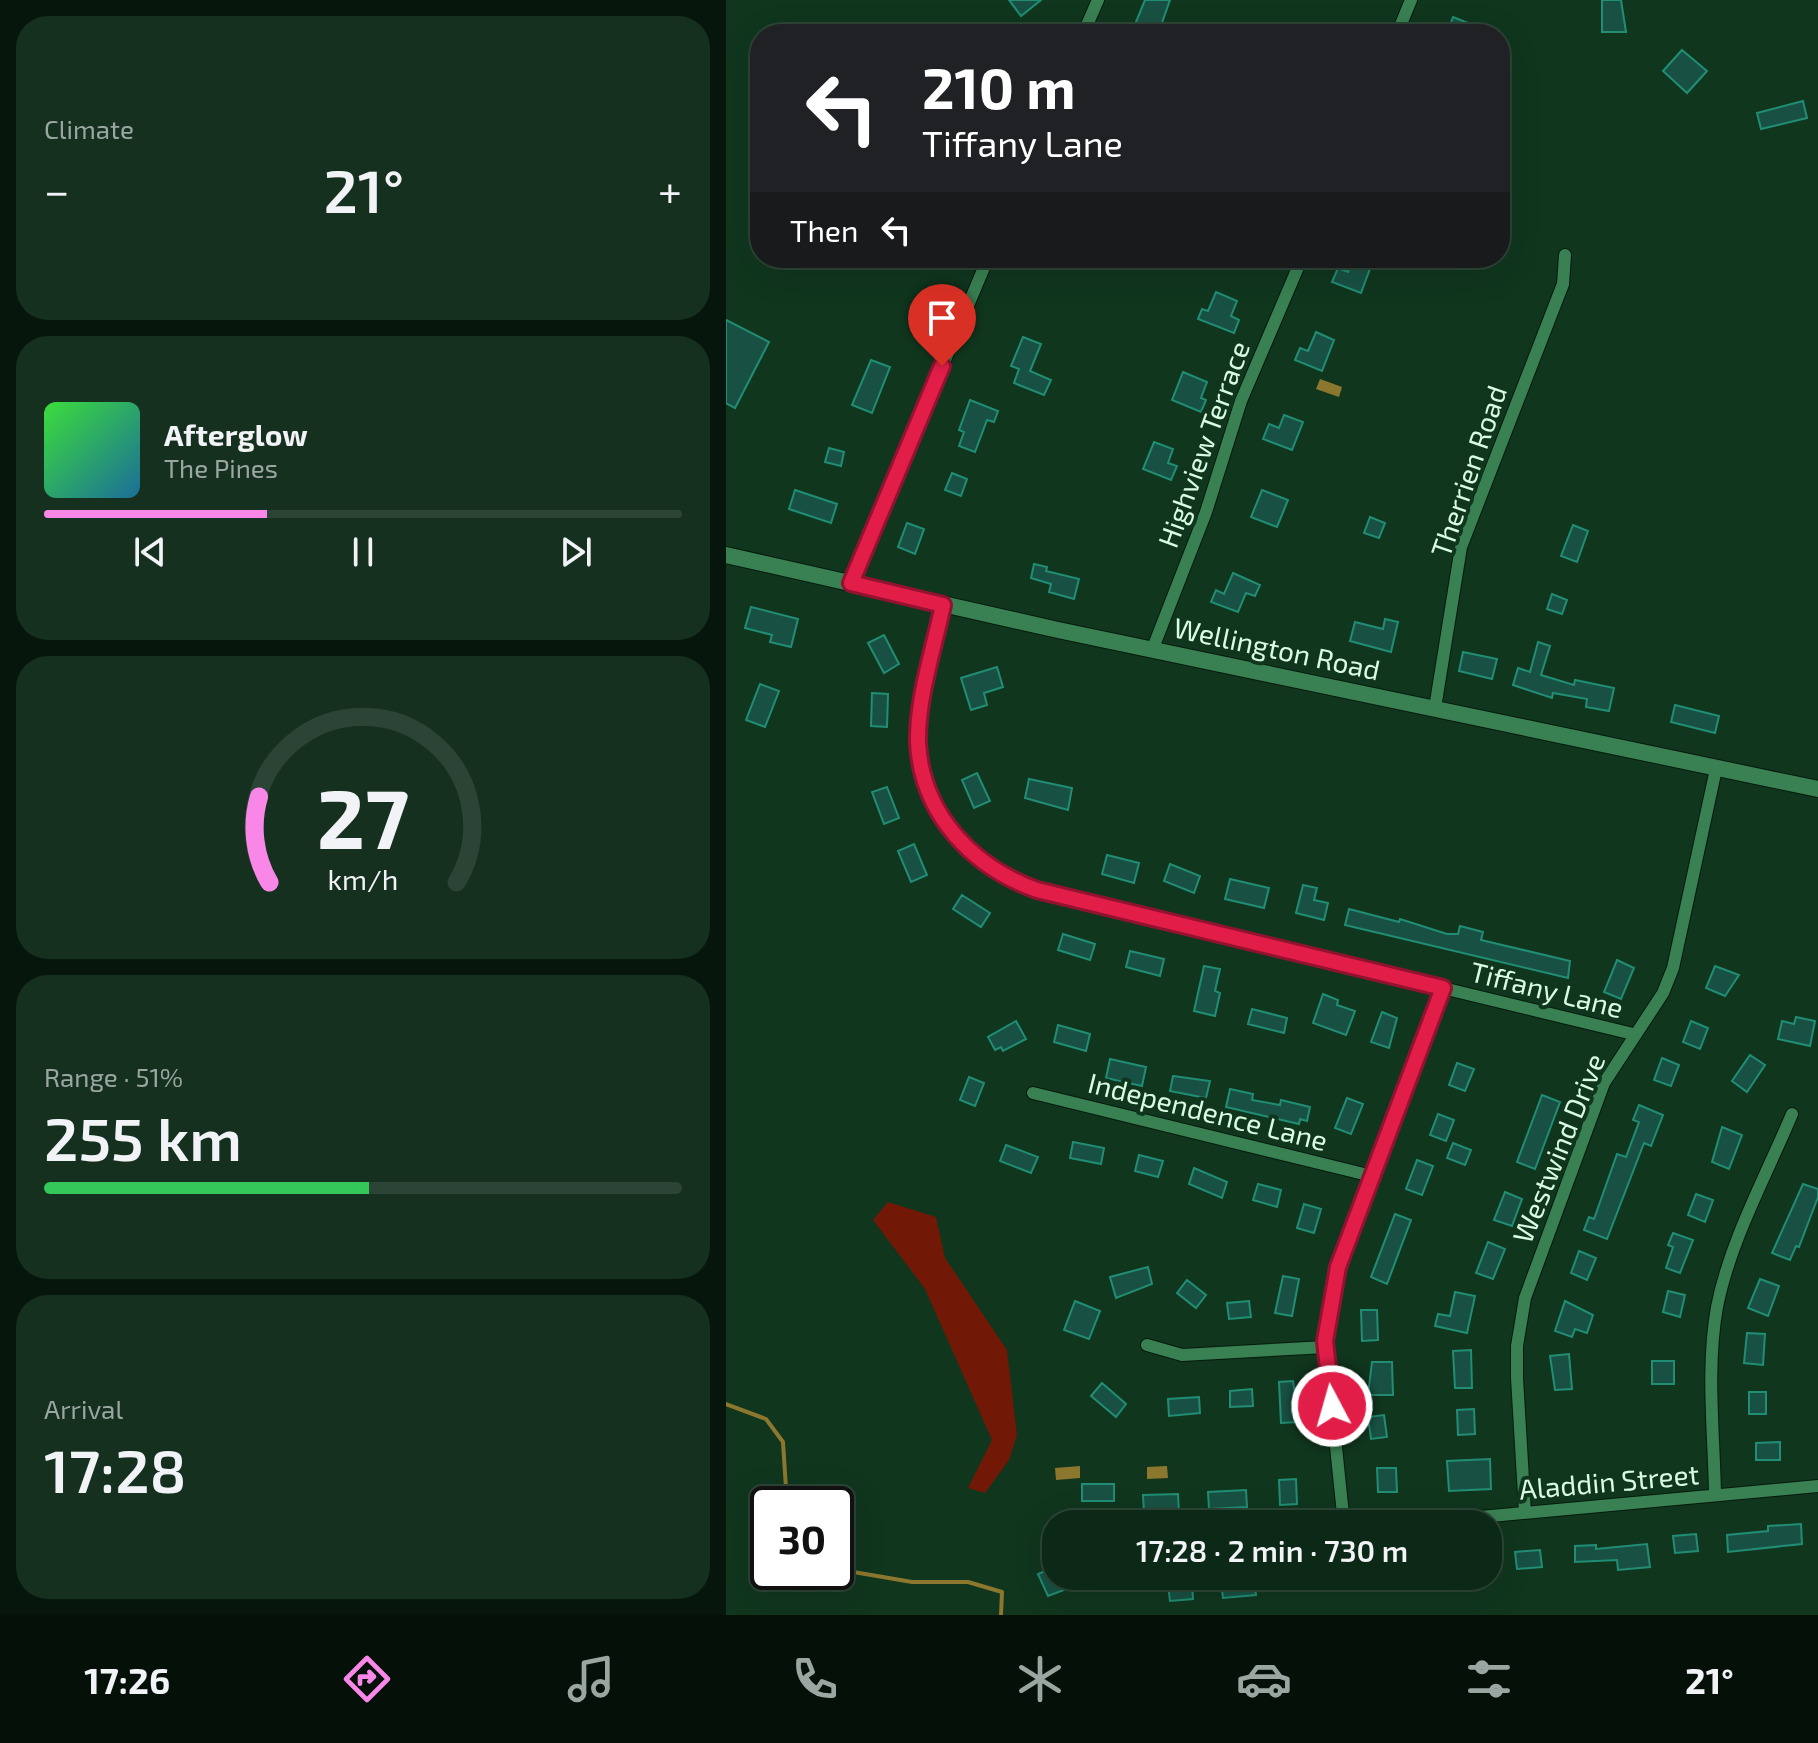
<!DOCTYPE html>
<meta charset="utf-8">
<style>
:root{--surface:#0c2816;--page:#15301f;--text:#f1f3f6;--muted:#9aa6a1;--line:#2c4435;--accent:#f987e8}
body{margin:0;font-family:"Exo 2",sans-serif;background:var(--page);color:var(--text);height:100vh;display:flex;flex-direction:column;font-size:30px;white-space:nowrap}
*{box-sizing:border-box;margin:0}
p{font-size:26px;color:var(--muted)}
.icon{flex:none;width:44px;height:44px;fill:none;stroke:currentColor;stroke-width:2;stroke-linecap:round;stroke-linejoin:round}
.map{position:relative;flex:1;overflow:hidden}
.details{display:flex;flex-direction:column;gap:16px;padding:16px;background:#07160c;width:726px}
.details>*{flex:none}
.top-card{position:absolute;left:24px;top:24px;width:760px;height:244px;border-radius:32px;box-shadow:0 8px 32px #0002,0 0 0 2px var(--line);background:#202124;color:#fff;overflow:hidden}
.speed{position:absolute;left:24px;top:1486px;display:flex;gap:16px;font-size:40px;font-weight:700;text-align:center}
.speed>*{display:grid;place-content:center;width:104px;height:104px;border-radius:50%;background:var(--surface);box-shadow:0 8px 32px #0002,0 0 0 2px var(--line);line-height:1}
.speed .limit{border:4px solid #111;border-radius:12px;background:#fff;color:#111}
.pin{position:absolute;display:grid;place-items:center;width:68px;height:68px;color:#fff;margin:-82px -34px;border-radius:50% 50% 50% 0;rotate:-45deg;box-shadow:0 0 8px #0007}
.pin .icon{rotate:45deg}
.me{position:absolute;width:88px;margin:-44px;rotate:354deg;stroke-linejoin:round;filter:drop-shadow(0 0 6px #0008)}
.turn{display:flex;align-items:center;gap:28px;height:168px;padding:0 40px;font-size:36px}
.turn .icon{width:104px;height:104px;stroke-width:2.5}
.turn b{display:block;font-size:56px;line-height:68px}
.then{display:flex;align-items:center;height:76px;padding:0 40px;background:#0003;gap:16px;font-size:30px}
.big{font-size:60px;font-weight:600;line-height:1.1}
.details .tile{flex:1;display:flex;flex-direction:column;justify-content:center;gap:12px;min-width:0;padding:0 28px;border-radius:32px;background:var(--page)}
.details .dial{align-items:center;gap:0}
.dial svg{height:208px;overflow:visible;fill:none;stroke:var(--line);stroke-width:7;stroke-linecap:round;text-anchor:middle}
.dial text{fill:var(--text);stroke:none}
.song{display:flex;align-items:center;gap:24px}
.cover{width:96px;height:96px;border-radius:12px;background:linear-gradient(135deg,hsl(120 70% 55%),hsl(200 70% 35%))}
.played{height:8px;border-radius:4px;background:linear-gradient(90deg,var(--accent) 35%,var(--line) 35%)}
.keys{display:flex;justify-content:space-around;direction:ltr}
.heat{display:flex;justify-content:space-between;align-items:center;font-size:44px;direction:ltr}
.charge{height:12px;border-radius:6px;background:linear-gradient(90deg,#34c759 51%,var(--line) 0)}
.trip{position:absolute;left:316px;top:1510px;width:460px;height:80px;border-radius:32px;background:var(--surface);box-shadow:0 8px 32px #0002,0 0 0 2px var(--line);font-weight:600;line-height:80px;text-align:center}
.menu{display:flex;height:128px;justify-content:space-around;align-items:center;background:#051009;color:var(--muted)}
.menu .icon{width:56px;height:56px}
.menu .current{color:var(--accent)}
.menu b{font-size:36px;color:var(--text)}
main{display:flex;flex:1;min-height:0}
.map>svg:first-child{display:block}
.green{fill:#711806}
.water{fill:#8c772e}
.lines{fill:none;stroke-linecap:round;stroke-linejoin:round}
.stream{stroke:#8c772e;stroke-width:4}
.building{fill:#185143;stroke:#218d74;stroke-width:2}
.street-casing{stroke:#051b0d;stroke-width:14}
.secondary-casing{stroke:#051b0d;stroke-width:18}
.street{stroke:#398052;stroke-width:12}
.secondary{stroke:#398052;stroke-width:16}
.route-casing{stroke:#92132f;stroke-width:20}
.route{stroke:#e11d48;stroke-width:14}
.labels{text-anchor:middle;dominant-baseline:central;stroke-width:8;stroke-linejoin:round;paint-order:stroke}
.street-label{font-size:28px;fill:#d8fce1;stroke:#10361e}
</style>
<main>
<section class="details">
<div class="tile"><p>Climate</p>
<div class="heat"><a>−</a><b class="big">21°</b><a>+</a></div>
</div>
<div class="tile">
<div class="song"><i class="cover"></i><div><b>Afterglow</b><p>The Pines</p></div></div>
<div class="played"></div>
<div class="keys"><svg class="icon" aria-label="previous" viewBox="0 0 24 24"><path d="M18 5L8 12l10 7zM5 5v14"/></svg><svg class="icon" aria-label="pause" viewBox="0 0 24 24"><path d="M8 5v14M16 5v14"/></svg><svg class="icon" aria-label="next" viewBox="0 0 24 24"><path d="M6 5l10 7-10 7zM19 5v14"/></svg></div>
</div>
<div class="tile dial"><svg viewBox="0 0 100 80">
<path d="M14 69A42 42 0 1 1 86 69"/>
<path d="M14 69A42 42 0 0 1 10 36" stroke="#f987e8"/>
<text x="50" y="56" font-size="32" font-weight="700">27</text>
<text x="50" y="72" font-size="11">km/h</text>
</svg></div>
<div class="tile"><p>Range · 51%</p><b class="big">255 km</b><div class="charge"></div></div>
<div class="tile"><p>Arrival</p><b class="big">17:28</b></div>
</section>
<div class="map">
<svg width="1092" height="1615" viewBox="0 0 1092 1615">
<rect width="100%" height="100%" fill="#10361e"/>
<path class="green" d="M162,1202L210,1217L219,1258L281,1350L291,1435L283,1460L259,1493L242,1488L266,1440L199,1289L147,1220Z"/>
<path class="water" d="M594,379L616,387L613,397L590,389Z
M354,1466V1478L330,1480L329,1468Z
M441,1466L442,1478L421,1479V1467Z"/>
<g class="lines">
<path class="stream" d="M0,1404L40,1419L57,1442L61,1504
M110,1569L186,1582H242L276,1592L275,1615"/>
</g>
<path class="building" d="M283,0H315L295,16Z
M419,0H444L432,34H405Z
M876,0H895L900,32H876Z
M727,17L747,25L743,34H721Z
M956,50L981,71L961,93L937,71Z
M1077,101L1081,118L1035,129L1031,113Z
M627,259L645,266L635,293L606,282L612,268L622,272Z
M490,292L511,301L505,316L513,320L508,333L472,319L476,309L482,311Z
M0,320L43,342L9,408L0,403Z
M590,332L608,340L596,371L569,360L574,348L582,351Z
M297,337L315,344L304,371L325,380L318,395L288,383L293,369L285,366Z
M145,360L164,367L146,413L126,405Z
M457,372L481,382L475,398L480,400L475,412L446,400Z
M244,400L272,411L268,422L261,420L249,452L233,446L238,432L233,430Z
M558,415L577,422L566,450L537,439L543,424L553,428Z
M428,442L447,449L442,463L451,466L445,480L417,469Z
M103,448L118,452L115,466L99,462Z
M226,473L241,479L235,496L219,490Z
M69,490L111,504L105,523L63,509Z
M536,490L562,500L551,527L525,517Z
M644,517L659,523L653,538L638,533Z
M181,523L198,529L189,554L172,547Z
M847,525L862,531L851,562L835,556Z
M308,564L321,567L320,571L353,579L348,599L323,592L325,584L305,578Z
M507,573L534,585L529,596L520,593L512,612L485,602L490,590L498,594Z
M826,594L841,600L836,614L821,609Z
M25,607L72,619L65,647L44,642L46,635L19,628Z
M659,619L672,622L665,652L624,641L629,622L657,629Z
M158,635L173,664L158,673L142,643Z
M812,642L824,646L815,675L848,685L849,680L888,688L883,711L860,707L861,699L827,693L826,698L787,685L792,668L804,672Z
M737,652L771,659L766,679L733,671Z
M271,667L277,687L258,693L261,705L245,710L235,678Z
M34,684L53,691L39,727L20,720Z
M146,693L162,694L161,727L145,726Z
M949,705L993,716L989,733L945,722Z
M251,773L264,801L248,808L236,780Z
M303,779L346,788L342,810L299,798Z
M161,787L173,818L158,824L146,792Z
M188,844L201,875L185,882L172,851Z
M381,855L413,863L408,883L376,874Z
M444,864L474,876L468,893L438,881Z
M504,879L543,888L538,908L499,899Z
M577,885L591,888L588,900L602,903L598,920L570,913Z
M236,895L264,913L255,927L227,909Z
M623,909L673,922L674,919L721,934H732L734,926L757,932L755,940L844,961L842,978L619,925Z
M337,934L369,944L364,960L332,950Z
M404,951L438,959L434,976L400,967Z
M891,960L908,968L895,999L878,992Z
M478,966L494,969L489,991L494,993L489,1016L468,1011Z
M989,966L1013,975L999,996L980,988Z
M597,994L612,1000L611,1005L629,1011L620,1035L587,1023Z
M526,1009L561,1018L558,1033L522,1024Z
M656,1012L671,1018L663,1048L645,1042Z
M1070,1017L1089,1021L1084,1046L1052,1039L1056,1021L1068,1024Z
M290,1021L300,1039L277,1051L275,1047L269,1050L262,1037Z
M965,1021L982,1028L974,1049L957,1042Z
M332,1025L364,1034L360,1051L328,1042Z
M1024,1055L1039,1065L1021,1092L1006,1081Z
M936,1058L953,1065L945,1086L928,1080Z
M384,1059L420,1067L416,1086L380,1078Z
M731,1063L748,1069L739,1091L723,1085Z
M447,1076L484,1081L480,1098L444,1091Z
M243,1077L258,1083L249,1106L234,1100Z
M504,1089L527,1094L526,1100L554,1105L555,1100L584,1107L581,1121L574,1119L573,1124L500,1107Z
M816,1095L834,1102L809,1169L791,1162Z
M621,1098L637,1104L625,1134L609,1128Z
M913,1105L937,1115L925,1146L918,1143L881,1239L858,1230L863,1217L868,1219L891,1154L900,1157L913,1122L907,1120Z
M712,1114L728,1120L720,1141L704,1135Z
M996,1127L1016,1135L1003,1169L986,1162Z
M347,1142L378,1148L375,1164L344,1158Z
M727,1143L745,1150L739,1165L721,1158Z
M280,1145L312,1157L305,1173L274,1161Z
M413,1155L437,1161L432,1177L409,1171Z
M691,1160L707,1166L696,1195L680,1189Z
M468,1168L501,1182L496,1198L463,1184Z
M532,1184L555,1190L551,1207L527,1200Z
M1077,1184L1092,1189V1197L1073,1247L1070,1246L1064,1260L1046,1253Z
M779,1192L796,1199L786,1226L768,1220Z
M970,1194L987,1200L979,1222L962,1215Z
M578,1204L595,1209L588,1233L571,1228Z
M669,1214L685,1220L661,1284L645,1277Z
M947,1233L967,1240L954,1273L940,1268L947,1247L942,1245Z
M762,1242L779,1249L767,1279L750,1273Z
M853,1251L870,1258L861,1280L845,1273Z
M422,1267L426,1284L390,1298L384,1277Z
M557,1276L573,1279L566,1316L549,1313Z
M1034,1279L1053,1286L1042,1316L1022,1308Z
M461,1280L480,1295L470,1308L451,1293Z
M942,1291L959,1295L954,1317L937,1312Z
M729,1292L749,1296L741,1333L709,1326L712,1314L724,1316Z
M349,1301L374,1311L363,1339L338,1330Z
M523,1301L525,1317L503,1319L501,1303Z
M839,1301L867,1315L861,1333L849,1329L846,1337L829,1331Z
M635,1310H651L652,1340L636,1341Z
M1021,1333L1039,1334L1037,1365L1018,1363Z
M745,1350L746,1388H729L727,1351Z
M843,1354L846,1389L829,1390L824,1356Z
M926,1361H948V1384H926Z
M646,1362H666L667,1395H642Z
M567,1381L573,1422L555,1423L553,1382Z
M376,1383L400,1404L390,1417L365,1396Z
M526,1389L527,1406L504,1407V1391Z
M1023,1392H1040V1414H1023Z
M473,1397L474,1413L443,1416L442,1399Z
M748,1409L749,1434L732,1435L731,1410Z
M658,1415L661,1437L645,1439L642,1417Z
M1054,1442V1460H1030V1443Z
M764,1459L765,1489L723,1491L721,1461Z
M651,1468H670L671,1492H652Z
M570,1479L571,1504L554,1505L553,1480Z
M356,1484H388V1501H356Z
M520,1490L521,1507L483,1509L482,1492Z
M452,1494L453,1513L418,1514L417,1495Z
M1075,1524L1076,1544L1002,1552L1001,1535L1042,1531V1526Z
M970,1534L972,1551L949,1553L947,1536Z
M921,1544L924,1567L892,1570L891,1560L849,1562V1546L870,1545V1549Z
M814,1550L816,1567L791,1569L789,1552Z
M329,1567L338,1590L322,1596L312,1574Z
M561,1576H592L593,1587L562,1590Z
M528,1579L530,1595L497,1598L495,1582Z
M466,1583L467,1599L444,1601L442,1585Z"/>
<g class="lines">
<g class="street-casing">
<path id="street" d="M357,34L372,0
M671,34L685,0
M125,583L262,258
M217,605C208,648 191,698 192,743C195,815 247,867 311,890L907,1034
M427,648L480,512L515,401L576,258
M709,708L735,547L837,284L839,255
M307,1093L646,1176
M421,1345L456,1355L600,1347
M989,1495C988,1434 980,1368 991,1307C1004,1241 1040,1176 1066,1114
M799,1513L791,1378V1346L799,1298L878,1083L937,993L947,968L990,769
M618,1524L599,1341L612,1267L717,988
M678,1524L1092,1486"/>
</g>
<g class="secondary-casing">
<path id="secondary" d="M0,555L332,630L1092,789"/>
</g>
<use href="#street" class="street"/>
<use href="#secondary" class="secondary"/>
</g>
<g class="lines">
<g class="route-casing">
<path id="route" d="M216,366L125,583L217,605C208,648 191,698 192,743C196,815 247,867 311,890L717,988L612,1267L599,1341L606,1406"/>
</g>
<use href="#route" class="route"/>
</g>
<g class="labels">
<g class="street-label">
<text transform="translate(477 444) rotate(-70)">Highview Terrace</text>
<text transform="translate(742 471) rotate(-71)">Therrien Road</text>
<text transform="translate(551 648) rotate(12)">Wellington Road</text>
<text transform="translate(821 989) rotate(14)">Tiffany Lane</text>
<text transform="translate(482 1111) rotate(14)">Independence Lane</text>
<text transform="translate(832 1148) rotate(-68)">Westwind Drive</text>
<text transform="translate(883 1481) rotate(-5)">Aladdin Street</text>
</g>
</g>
</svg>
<div class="speed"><div class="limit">30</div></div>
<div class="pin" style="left:216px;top:366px;background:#d93025"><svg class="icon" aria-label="arrive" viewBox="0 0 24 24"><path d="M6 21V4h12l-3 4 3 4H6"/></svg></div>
<svg class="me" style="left:606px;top:1406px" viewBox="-20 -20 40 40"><circle r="17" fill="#e11d48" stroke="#fff" stroke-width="3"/><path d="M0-11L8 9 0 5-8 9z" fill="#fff"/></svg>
<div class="trip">17:28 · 2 min · 730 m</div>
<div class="top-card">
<div class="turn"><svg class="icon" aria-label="left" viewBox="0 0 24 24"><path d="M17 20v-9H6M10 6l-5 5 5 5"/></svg><div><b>210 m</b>Tiffany Lane</div></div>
<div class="then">Then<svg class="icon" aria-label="left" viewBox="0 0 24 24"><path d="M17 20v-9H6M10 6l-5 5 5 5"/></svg></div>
</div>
</div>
</main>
<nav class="menu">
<b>17:26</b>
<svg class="icon current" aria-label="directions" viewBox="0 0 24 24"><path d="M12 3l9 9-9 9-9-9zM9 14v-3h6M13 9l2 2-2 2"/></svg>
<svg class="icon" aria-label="music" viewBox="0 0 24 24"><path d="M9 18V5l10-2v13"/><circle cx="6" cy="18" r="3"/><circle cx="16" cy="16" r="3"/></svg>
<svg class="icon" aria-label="phone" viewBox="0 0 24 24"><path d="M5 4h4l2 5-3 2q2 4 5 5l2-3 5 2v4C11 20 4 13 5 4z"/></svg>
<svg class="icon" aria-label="climate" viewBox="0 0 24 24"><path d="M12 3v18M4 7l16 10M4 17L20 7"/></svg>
<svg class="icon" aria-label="car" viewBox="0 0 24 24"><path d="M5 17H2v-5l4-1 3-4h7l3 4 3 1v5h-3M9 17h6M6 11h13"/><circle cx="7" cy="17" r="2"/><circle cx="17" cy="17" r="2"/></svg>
<svg class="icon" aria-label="filters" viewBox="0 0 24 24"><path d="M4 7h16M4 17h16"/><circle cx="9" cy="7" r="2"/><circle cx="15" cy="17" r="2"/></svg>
<b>21°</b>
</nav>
